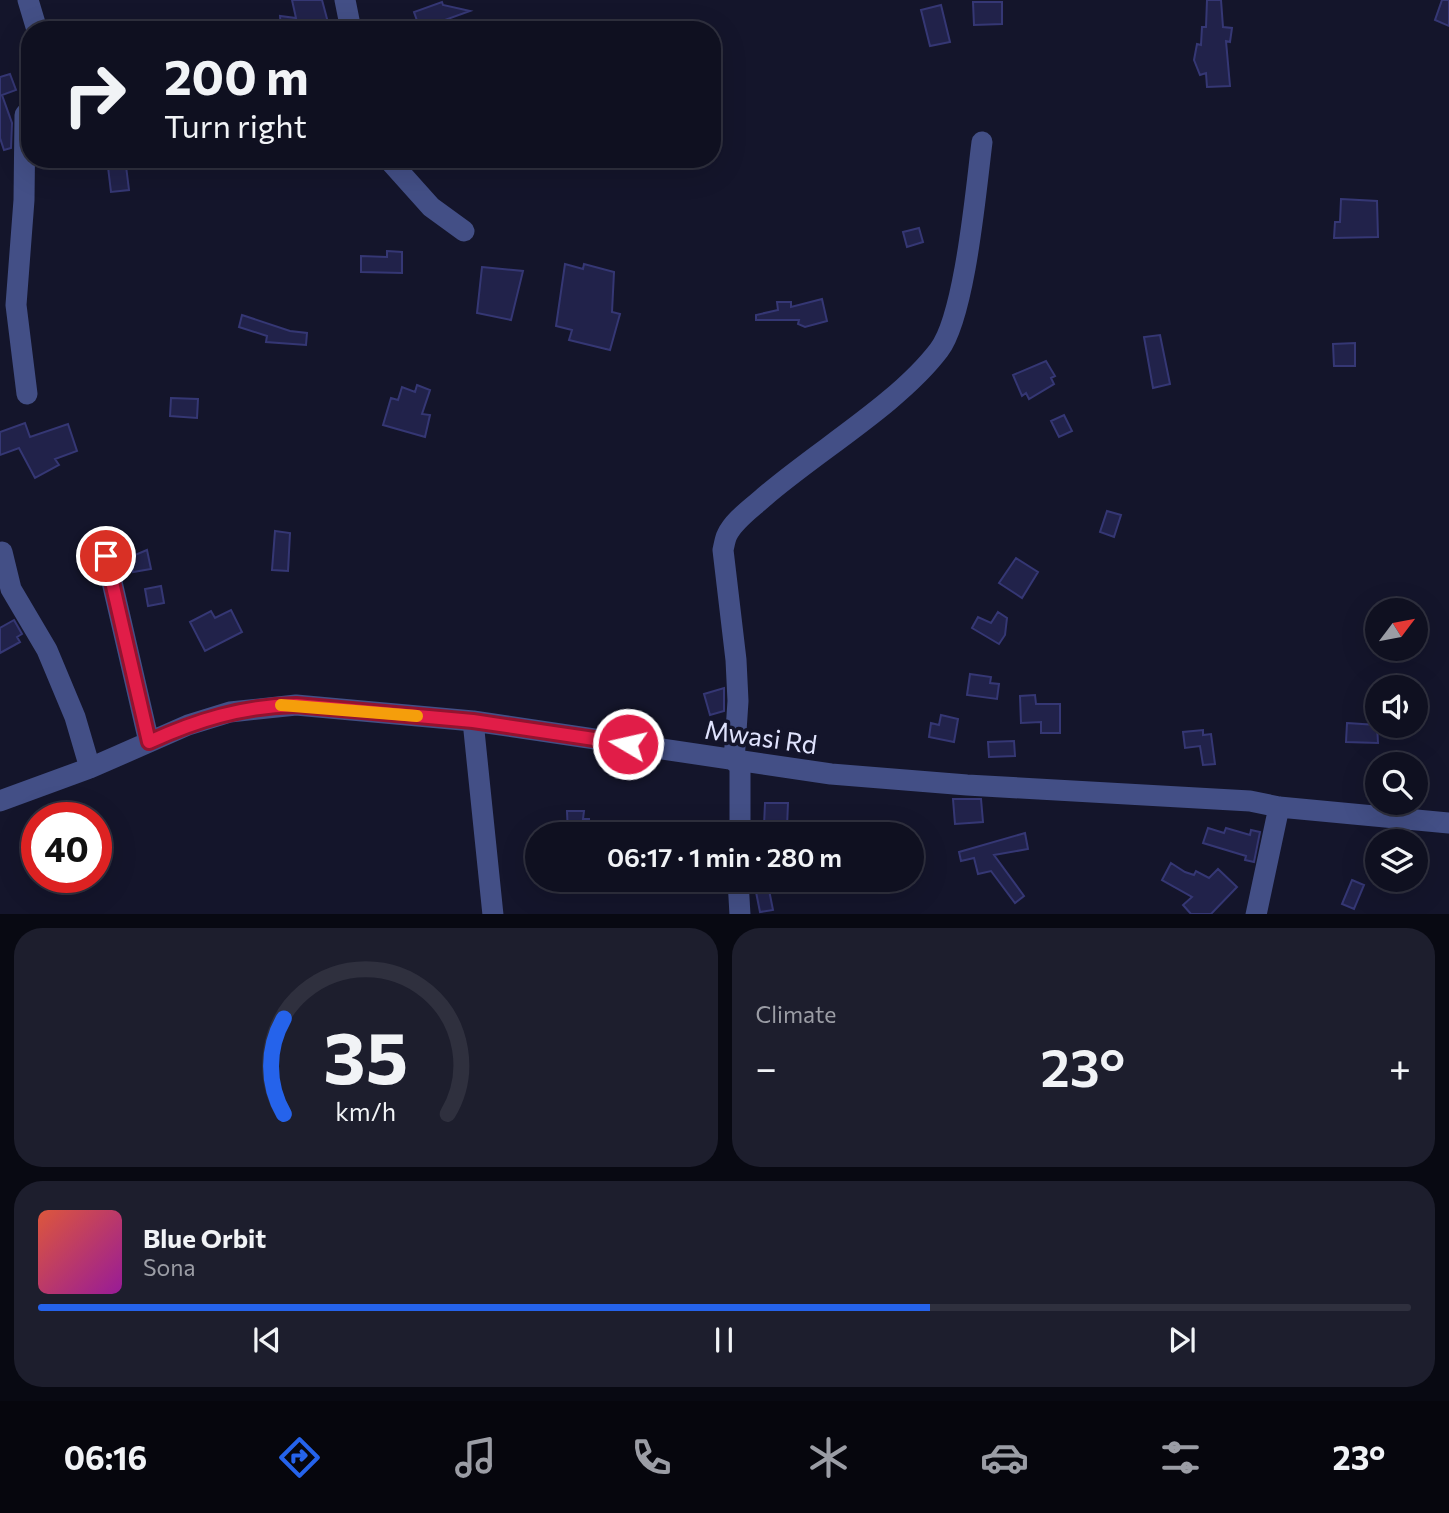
<!DOCTYPE html>
<meta charset="utf-8">
<style>
:root{--surface:#0f1020;--page:#1d1e2d;--text:#f1f3f6;--muted:#9b9da5;--line:#2f303e;--accent:#2563eb}
body{margin:0;font-family:Commissioner,sans-serif;background:var(--page);color:var(--text);height:100vh;display:flex;flex-direction:column;font-size:26px;white-space:nowrap}
*{box-sizing:border-box;margin:0}
p{font-size:23px;color:var(--muted)}
.icon{flex:none;width:38px;height:38px;fill:none;stroke:currentColor;stroke-width:2;stroke-linecap:round;stroke-linejoin:round}
.map{position:relative;height:914px;overflow:hidden}
.sheet{display:flex;flex-direction:column;gap:14px;padding:14px;background:#080912;flex:1}
.sheet>*{flex:none}
.banner{position:absolute;left:21px;top:21px;width:700px;height:147px;border-radius:28px;box-shadow:0 7px 28px #0002,0 0 0 2px var(--line);background:#0f1020;color:var(--text);overflow:hidden}
.needle{width:46px;rotate:58deg}
.controls{position:absolute;left:1365px;top:598px;display:grid;gap:14px}
.controls a{display:grid;place-items:center;width:63px;height:63px;border-radius:50%;background:var(--surface);box-shadow:0 7px 28px #0002,0 0 0 2px var(--line);font-size:35px}
.speed{position:absolute;left:21px;top:802px;display:flex;gap:14px;font-size:35px;font-weight:700;text-align:center}
.speed>*{display:grid;place-content:center;width:91px;height:91px;border-radius:50%;background:var(--surface);box-shadow:0 7px 28px #0002,0 0 0 2px var(--line);line-height:1}
.speed .limit{border:10px solid #d22;background:#fff;color:#111}
.pin{position:absolute;display:grid;place-items:center;width:60px;height:60px;color:#fff;margin:-30px;border:4px solid #fff;border-radius:50%;box-shadow:0 2px 7px #0007}
.me{position:absolute;width:77px;margin:-38px;rotate:279deg;stroke-linejoin:round;filter:drop-shadow(0 0 5px #0008)}
.turn{display:flex;align-items:center;gap:24px;height:147px;padding:0 28px;font-size:32px}
.turn .icon{width:91px;height:91px;stroke-width:2.5}
.turn b{display:block;font-size:49px;line-height:60px}
.big{font-size:52px;font-weight:600;line-height:1.1}
.sheet .widget{flex:1;display:flex;flex-direction:column;justify-content:center;gap:10px;min-width:0;padding:0 24px;border-radius:28px;background:var(--page)}
.sheet .dial{align-items:center;gap:0}
.dial svg{height:182px;overflow:visible;fill:none;stroke:var(--line);stroke-width:7;stroke-linecap:round;text-anchor:middle}
.dial text{fill:var(--text);stroke:none}
.song{display:flex;align-items:center;gap:21px}
.cover{width:84px;height:84px;border-radius:10px;background:linear-gradient(135deg,hsl(10 70% 55%),hsl(300 70% 35%))}
.played{height:7px;border-radius:4px;background:linear-gradient(90deg,var(--accent) 65%,var(--line) 65%)}
.keys{display:flex;justify-content:space-around;direction:ltr}
.heat{display:flex;justify-content:space-between;align-items:center;font-size:38px;direction:ltr}
.sheet .tiles{flex:1;display:grid;gap:14px;grid-template-columns:1fr 1fr}
.widget:last-child{grid-column:span 2}
.trip{position:absolute;left:525px;top:822px;width:399px;height:70px;border-radius:35px;background:var(--surface);box-shadow:0 7px 28px #0002,0 0 0 2px var(--line);font-weight:600;line-height:70px;text-align:center}
.tab-bar{display:flex;height:112px;justify-content:space-around;align-items:center;background:#06060d;color:var(--muted)}
.tab-bar .icon{width:49px;height:49px}
.tab-bar .on{color:var(--accent)}
.tab-bar b{font-size:32px;color:var(--text)}
.map>svg:first-child{display:block}
.building{fill:#21224a;stroke:#353774;stroke-width:2}
.lines{fill:none;stroke-linecap:round;stroke-linejoin:round}
.minor{stroke:#434f86;stroke-width:21}
.route-casing{stroke:#92132f;stroke-width:18}
.route{stroke:#e11d48;stroke-width:12}
.slow{stroke:#f59e0b;stroke-width:12}
.labels{text-anchor:middle;dominant-baseline:central;stroke-width:7;stroke-linejoin:round;paint-order:stroke}
.street-label{font-size:26px;fill:#e0e3fd;stroke:#14152b}
</style>
<div class="map">
<svg width="1449" height="915" viewBox="0 0 1449 915">
<rect width="100%" height="100%" fill="#14152b"/>
<path class="building" d="M292,0H322L330,30H281L280,16L296,18Z
M1207,0H1221L1223,27L1232,28L1230,42L1226,41L1230,86L1207,87L1206,73L1200,75L1194,60L1197,44L1201,45L1202,27H1206Z
M1442,0H1449V26L1435,20Z
M442,2L443,5L470,11L420,29L414,12Z
M973,2H1002V24L974,25Z
M941,5L950,42L930,46L921,10Z
M10,74L16,90L2,95L12,123L11,148L4,150L0,138V77Z
M126,166L129,190L111,192L108,167Z
M1341,199L1377,201L1378,237L1334,238L1335,222H1340Z
M919,228L923,242L907,247L903,232Z
M387,251L402,252V273L361,272V256L387,257Z
M565,264L583,269L584,264L614,272L612,312L620,314L610,350L569,340L572,330L556,326Z
M482,267L523,271L511,320L477,313Z
M822,299L827,321L805,327L798,324L799,320H756V315L778,310L777,302H791V307Z
M242,315L290,331L307,333L306,345L266,342L267,336L239,327Z
M1160,335L1170,384L1153,388L1144,337Z
M1355,343V366H1334L1333,344Z
M1046,361L1055,376L1051,378L1054,384L1029,399L1026,393L1022,396L1013,375Z
M417,385L430,390L422,414L430,415L425,437L383,425L391,398L398,400L402,387L415,392Z
M171,398L198,399L197,418L170,416Z
M1064,415L1072,431L1059,437L1051,421Z
M25,423L30,437L68,424L77,451L55,459L59,465L35,478L19,448L0,455V432Z
M1107,511L1121,515L1114,537L1100,532Z
M275,531L290,533L288,571L272,570Z
M147,550L151,569L133,572L130,557Z
M1016,558L1038,572L1022,598L999,583Z
M161,586L164,603L148,606L145,589Z
M231,610L242,632L205,651L190,622L211,611L215,618Z
M998,612L1007,618L1005,635L999,644L972,628L978,617L991,623Z
M14,620L22,634L17,637L20,642L0,653V628Z
M970,674L991,677L990,683L999,684L997,699L967,695Z
M724,688V711L710,715L704,694Z
M1035,695L1036,704H1060V733H1041V722L1021,723L1020,696Z
M941,715L958,719L954,742L929,737L931,723L939,725Z
M1347,723L1377,725L1378,743L1346,742Z
M1203,730V735L1211,734L1215,764L1203,765L1200,746L1185,748L1183,732Z
M1014,741L1015,756L989,757L988,742Z
M953,799H981L983,822L955,824Z
M765,803H788L787,827L764,826Z
M567,811H584L583,819H589V822H612L647,828L646,835H568Z
M1208,828L1224,833L1226,828L1250,835L1251,830L1260,832L1254,862L1245,860L1246,856L1203,843Z
M1025,833L1028,849L994,855L1024,896L1015,903L991,871L978,874L974,858L961,861L959,852Z
M1171,863L1185,872L1194,875L1196,871L1209,878L1218,869L1237,887L1211,914H1191L1183,905L1192,897L1162,880Z
M1352,880L1364,885L1354,909L1342,904Z
M769,890L773,910L760,912L756,892Z"/>
<g class="lines">
<path class="minor" d="M28,0L37,30
M345,0L351,30
M388,159L431,207L464,231
M27,394L16,305L24,200L25,115L30,109
M2,552L11,589L47,650L75,717L90,768
M106,556L149,742
M473,721L493,915
M734,761L738,701L736,660L723,550C724,546 725,539 727,535C734,520 752,508 764,497C817,451 898,404 939,350C965,316 976,189 982,142
M0,801L90,768L188,725L230,712L296,705L473,721L831,774L967,785L1250,801L1279,807L1449,823
M740,835V762
M738,880L740,915
M1256,915L1279,807"/>
</g>
<g class="lines">
<g class="route-casing">
<path id="route" d="M106,556L149,742C197,720 243,706 296,705L473,721L628,744"/>
</g>
<use href="#route" class="route"/>
<path class="slow" d="M281,705L417,716"/>
</g>
<g class="labels">
<g class="street-label">
<text transform="translate(761 736) rotate(8)">Mwasi Rd</text>
</g>
</g>
</svg>
<div class="controls">
<a><svg class="needle" viewBox="-14 -14 28 28"><path d="M0-13l5 13h-10z" fill="#e53935"/><path d="M0 13l5-13h-10z" fill="#9b9da5"/></svg></a>
<a><svg class="icon" aria-label="sound" viewBox="0 0 24 24"><path d="M4 9h4l5-4v14l-5-4H4zM17 9q2 3 0 6"/></svg></a>
<a><svg class="icon" aria-label="search" viewBox="0 0 24 24"><circle cx="10" cy="10" r="6"/><path d="M15 15l6 6"/></svg></a>
<a><svg class="icon" aria-label="layers" viewBox="0 0 24 24"><path d="M12 4l9 5-9 5-9-5zM3 14l9 5 9-5"/></svg></a>
</div>
<div class="speed"><div class="limit">40</div></div>
<div class="pin" style="left:106px;top:556px;background:#d93025"><svg class="icon" aria-label="arrive" viewBox="0 0 24 24"><path d="M6 21V4h12l-3 4 3 4H6"/></svg></div>
<svg class="me" style="left:628px;top:744px" viewBox="-20 -20 40 40"><circle r="17" fill="#e11d48" stroke="#fff" stroke-width="3"/><path d="M0-11L8 9 0 5-8 9z" fill="#fff"/></svg>
<div class="trip">06:17 · 1 min · 280 m</div>
<div class="banner">
<div class="turn"><svg class="icon" aria-label="right" viewBox="0 0 24 24"><path d="M7 20v-9h11M14 6l5 5-5 5"/></svg><div><b>200 m</b>Turn right</div></div>
</div>
</div>
<section class="sheet">
<div class="tiles">
<div class="widget dial"><svg viewBox="0 0 100 80">
<path d="M14 69A42 42 0 1 1 86 69"/>
<path d="M14 69A42 42 0 0 1 14 27" stroke="#2563eb"/>
<text x="50" y="56" font-size="32" font-weight="700">35</text>
<text x="50" y="72" font-size="11">km/h</text>
</svg></div>
<div class="widget"><p>Climate</p>
<div class="heat"><a>−</a><b class="big">23°</b><a>+</a></div>
</div>
<div class="widget">
<div class="song"><i class="cover"></i><div><b>Blue Orbit</b><p>Sona</p></div></div>
<div class="played"></div>
<div class="keys"><svg class="icon" aria-label="previous" viewBox="0 0 24 24"><path d="M18 5L8 12l10 7zM5 5v14"/></svg><svg class="icon" aria-label="pause" viewBox="0 0 24 24"><path d="M8 5v14M16 5v14"/></svg><svg class="icon" aria-label="next" viewBox="0 0 24 24"><path d="M6 5l10 7-10 7zM19 5v14"/></svg></div>
</div>
</div>
</section>
<nav class="tab-bar">
<b>06:16</b>
<svg class="icon on" aria-label="directions" viewBox="0 0 24 24"><path d="M12 3l9 9-9 9-9-9zM9 14v-3h6M13 9l2 2-2 2"/></svg>
<svg class="icon" aria-label="music" viewBox="0 0 24 24"><path d="M9 18V5l10-2v13"/><circle cx="6" cy="18" r="3"/><circle cx="16" cy="16" r="3"/></svg>
<svg class="icon" aria-label="phone" viewBox="0 0 24 24"><path d="M5 4h4l2 5-3 2q2 4 5 5l2-3 5 2v4C11 20 4 13 5 4z"/></svg>
<svg class="icon" aria-label="climate" viewBox="0 0 24 24"><path d="M12 3v18M4 7l16 10M4 17L20 7"/></svg>
<svg class="icon" aria-label="car" viewBox="0 0 24 24"><path d="M5 17H2v-5l4-1 3-4h7l3 4 3 1v5h-3M9 17h6M6 11h13"/><circle cx="7" cy="17" r="2"/><circle cx="17" cy="17" r="2"/></svg>
<svg class="icon" aria-label="filters" viewBox="0 0 24 24"><path d="M4 7h16M4 17h16"/><circle cx="9" cy="7" r="2"/><circle cx="15" cy="17" r="2"/></svg>
<b>23°</b>
</nav>
